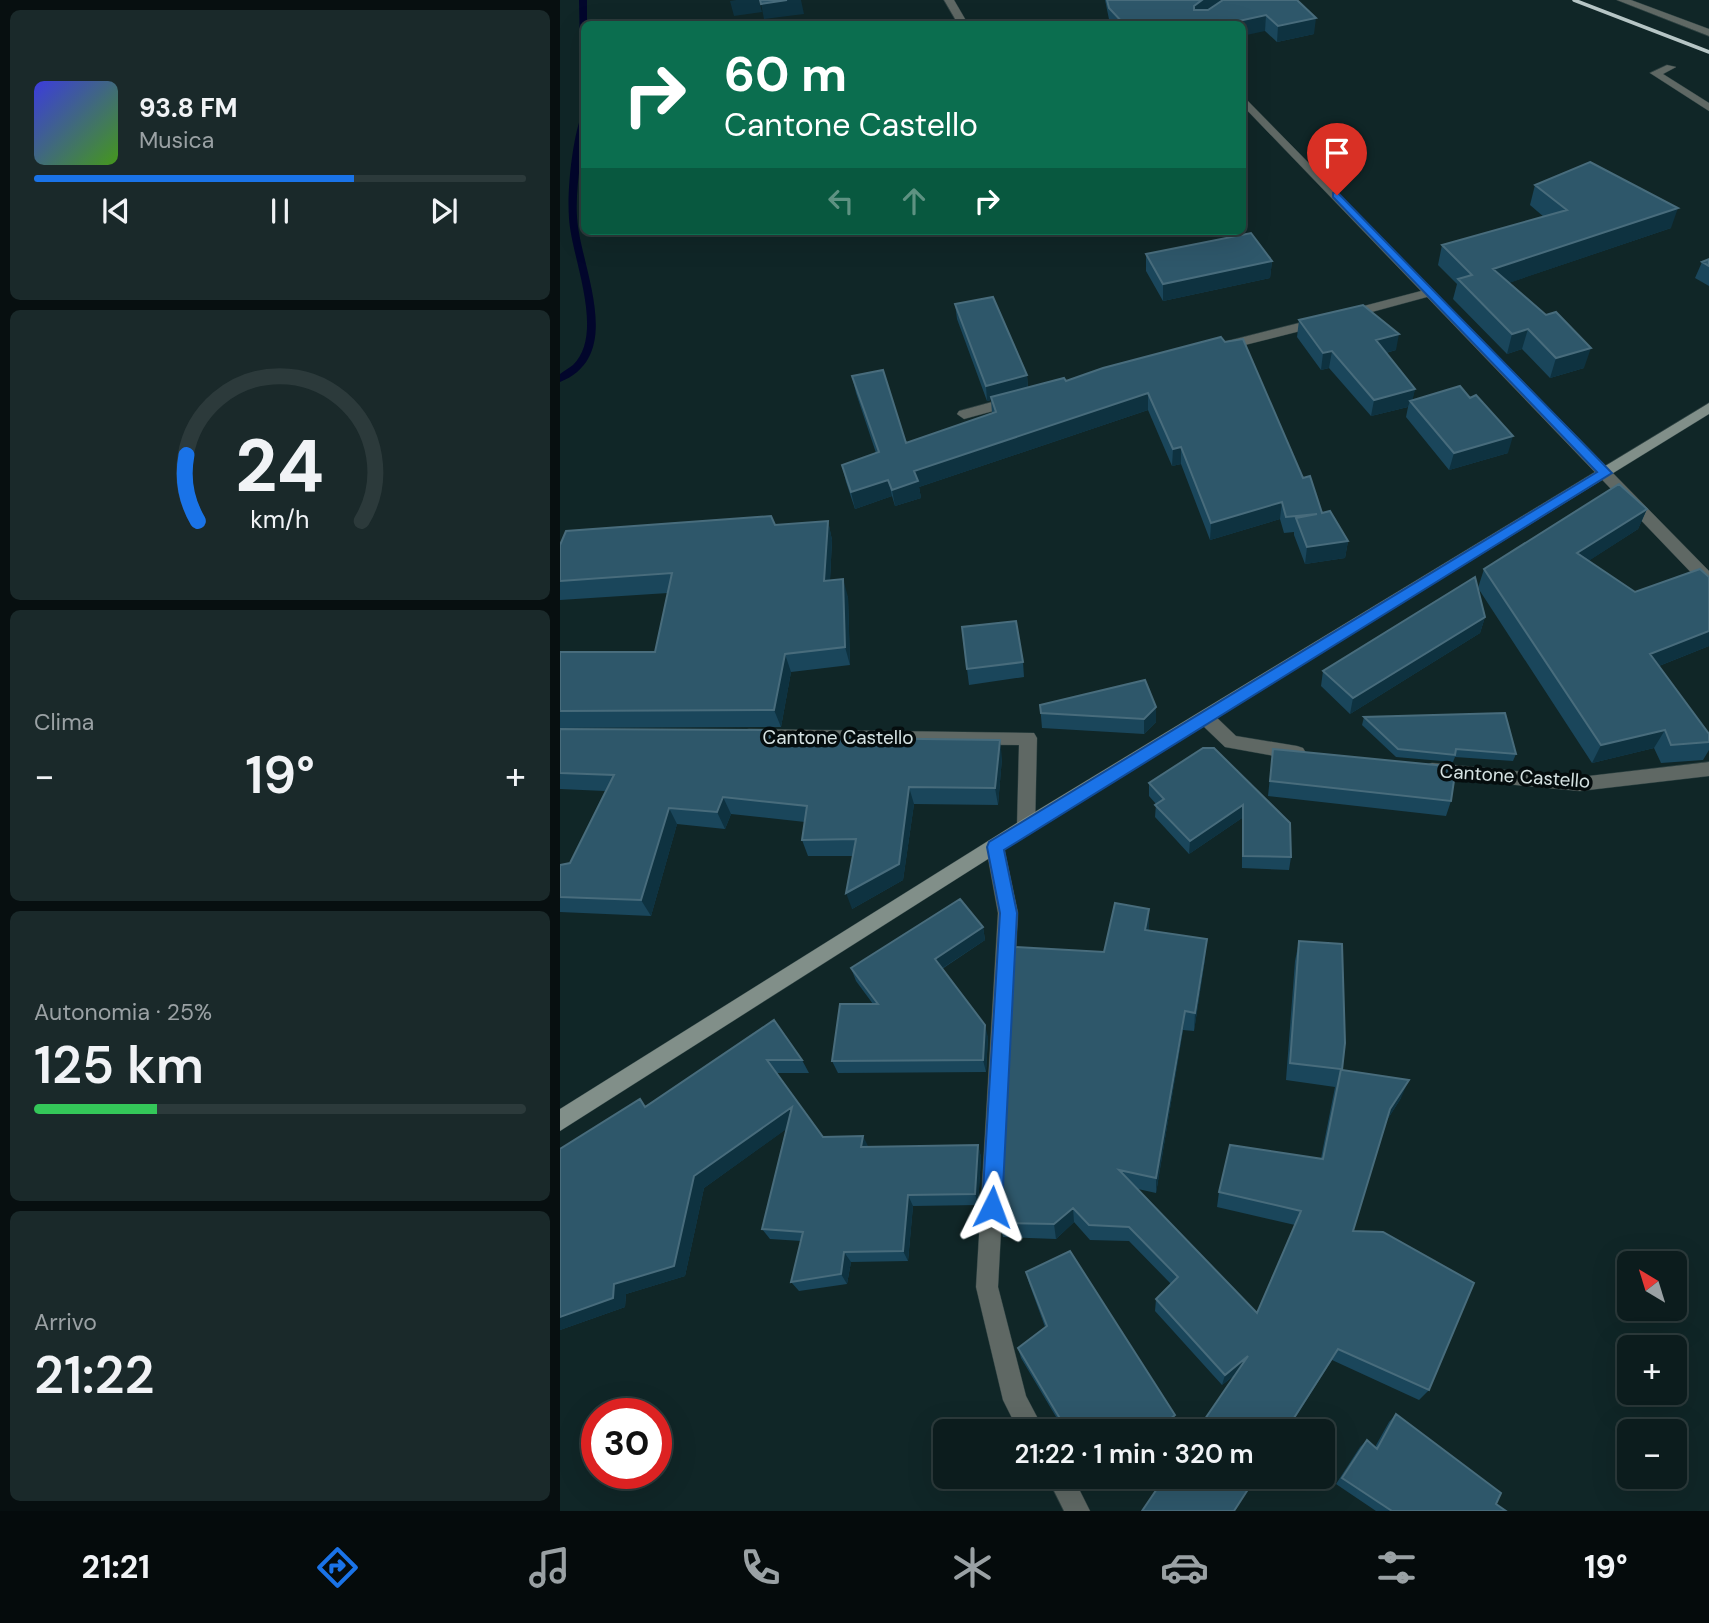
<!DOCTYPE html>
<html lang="it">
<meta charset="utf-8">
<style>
:root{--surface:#0c1c1d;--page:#1a292a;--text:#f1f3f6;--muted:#9aa1a4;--line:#2c3a3b;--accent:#1a73e8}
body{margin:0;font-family:"DM Sans",sans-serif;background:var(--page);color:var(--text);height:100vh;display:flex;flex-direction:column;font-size:26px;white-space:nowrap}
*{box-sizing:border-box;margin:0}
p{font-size:23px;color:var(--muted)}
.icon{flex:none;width:38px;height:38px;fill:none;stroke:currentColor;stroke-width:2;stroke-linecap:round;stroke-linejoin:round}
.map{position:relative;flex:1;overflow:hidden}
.side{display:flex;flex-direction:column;gap:10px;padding:10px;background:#070f10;width:560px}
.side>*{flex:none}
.top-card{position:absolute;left:21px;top:21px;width:665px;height:214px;border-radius:10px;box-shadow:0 7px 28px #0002,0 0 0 2px var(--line);background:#0b6e4f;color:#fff;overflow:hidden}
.needle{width:46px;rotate:322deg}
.tools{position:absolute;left:1057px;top:1251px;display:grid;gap:14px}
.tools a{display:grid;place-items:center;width:70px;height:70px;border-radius:10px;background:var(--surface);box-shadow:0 7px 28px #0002,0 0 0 2px var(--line);font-size:35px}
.speed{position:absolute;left:21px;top:1398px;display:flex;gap:14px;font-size:35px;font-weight:700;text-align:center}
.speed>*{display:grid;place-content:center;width:91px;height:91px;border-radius:50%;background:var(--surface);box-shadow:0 7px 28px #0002,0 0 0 2px var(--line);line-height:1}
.speed .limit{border:10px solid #d22;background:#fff;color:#111}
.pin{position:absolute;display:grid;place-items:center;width:60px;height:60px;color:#fff;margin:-72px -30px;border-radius:50% 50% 50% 0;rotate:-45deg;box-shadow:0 0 7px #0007}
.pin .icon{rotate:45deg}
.me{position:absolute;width:77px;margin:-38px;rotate:3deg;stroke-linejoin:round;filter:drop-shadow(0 0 5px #0008)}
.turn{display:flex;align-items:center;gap:24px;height:147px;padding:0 28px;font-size:32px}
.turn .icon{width:91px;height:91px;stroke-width:2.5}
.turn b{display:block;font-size:49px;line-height:60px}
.lanes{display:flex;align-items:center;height:66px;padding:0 28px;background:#0003;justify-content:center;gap:35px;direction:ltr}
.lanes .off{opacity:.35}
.big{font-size:52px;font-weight:600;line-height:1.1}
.side .tile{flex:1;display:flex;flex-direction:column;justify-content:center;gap:10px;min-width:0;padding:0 24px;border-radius:10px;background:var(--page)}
.side .dial{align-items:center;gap:0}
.dial svg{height:182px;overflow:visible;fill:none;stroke:var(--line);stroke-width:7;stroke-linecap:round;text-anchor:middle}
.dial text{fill:var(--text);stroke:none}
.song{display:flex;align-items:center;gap:21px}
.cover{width:84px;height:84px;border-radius:10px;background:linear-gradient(135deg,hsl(240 70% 55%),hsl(100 70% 35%))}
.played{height:7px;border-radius:4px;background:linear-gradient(90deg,var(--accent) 65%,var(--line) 65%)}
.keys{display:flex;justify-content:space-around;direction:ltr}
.heat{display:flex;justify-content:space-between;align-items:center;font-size:38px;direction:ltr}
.charge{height:10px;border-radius:5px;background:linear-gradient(90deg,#34c759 25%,var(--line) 0)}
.trip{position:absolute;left:373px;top:1419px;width:402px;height:70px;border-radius:10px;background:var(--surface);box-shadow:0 7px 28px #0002,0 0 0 2px var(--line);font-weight:600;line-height:70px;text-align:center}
.dock{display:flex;height:112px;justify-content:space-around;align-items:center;background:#050b0c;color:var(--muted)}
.dock .icon{width:49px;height:49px}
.dock .active{color:var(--accent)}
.dock b{font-size:32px;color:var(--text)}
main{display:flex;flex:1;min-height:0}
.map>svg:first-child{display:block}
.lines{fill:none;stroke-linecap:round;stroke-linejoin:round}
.stream{fill:#02062c;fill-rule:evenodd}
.street-casing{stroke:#2c4041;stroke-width:1}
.secondary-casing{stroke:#2c4041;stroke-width:1}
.street{fill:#5f6864;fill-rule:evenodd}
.secondary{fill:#818f89;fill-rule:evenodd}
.rail{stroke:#b6c5c5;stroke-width:3.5}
.wall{fill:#1a465b}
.shaded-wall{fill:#0e3240}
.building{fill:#2e576a;stroke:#486c7c;stroke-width:2}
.route{fill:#1a73e8;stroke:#114b97;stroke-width:2}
.labels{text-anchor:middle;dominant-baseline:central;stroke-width:7;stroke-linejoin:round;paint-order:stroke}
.street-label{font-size:19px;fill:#d5e2e2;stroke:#050d0e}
</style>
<main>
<section class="side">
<div class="tile">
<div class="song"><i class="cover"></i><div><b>93.8 FM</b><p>Musica</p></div></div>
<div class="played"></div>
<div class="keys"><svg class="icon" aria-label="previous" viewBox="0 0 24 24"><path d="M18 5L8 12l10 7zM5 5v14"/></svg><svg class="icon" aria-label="pause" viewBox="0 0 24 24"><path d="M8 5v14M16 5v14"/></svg><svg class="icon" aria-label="next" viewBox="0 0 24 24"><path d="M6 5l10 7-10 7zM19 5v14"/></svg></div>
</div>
<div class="tile dial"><svg viewBox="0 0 100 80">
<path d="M14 69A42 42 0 1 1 86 69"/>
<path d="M14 69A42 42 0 0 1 9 40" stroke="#1a73e8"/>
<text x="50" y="56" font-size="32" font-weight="700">24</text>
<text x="50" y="72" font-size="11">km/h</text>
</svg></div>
<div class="tile"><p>Clima</p>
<div class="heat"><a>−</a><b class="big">19°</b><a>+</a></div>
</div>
<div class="tile"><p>Autonomia · 25%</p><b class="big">125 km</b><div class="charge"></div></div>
<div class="tile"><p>Arrivo</p><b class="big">21:22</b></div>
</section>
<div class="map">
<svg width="1149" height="1511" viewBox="0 0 1149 1511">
<rect width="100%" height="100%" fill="#102627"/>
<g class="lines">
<path class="stream" d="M19,0H27V24H24V51L20,49Z
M21,116H24C24,150 15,183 17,217C20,267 67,355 0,382V374C4,371 9,368 13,365C46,333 11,257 9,218C7,190 12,143 21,116Z"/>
<g class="street-casing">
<path id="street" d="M384,0H394L408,24H398Z
M1057,0H1071L1149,29V36Z
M1107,65L1116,67L1103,74L1149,103V111L1090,73Z
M682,95L1149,571V587L1143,585L867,297L786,319L781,318V312L861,291L682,105Z
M759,318L766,322L764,325L661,351L654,347L656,344Z
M454,396L459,398V404L404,419L397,414L399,411Z
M646,711L652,713L676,736L737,746L743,748L746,753L743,758L737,760L665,747L640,723L637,718L640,713Z
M189,729L474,733L477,738L475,826L472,831L466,834L460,831L457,826L459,745L189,743L183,741L180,736L183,731Z
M1149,762V776L1020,791L872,777L866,775L863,770L866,765L872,763L1020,777Z
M435,839L442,841L444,847L458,913L438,1287L466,1396L485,1432H459L443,1400L416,1287L438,913L426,847L428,841Z
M487,1477H513L530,1511H504Z"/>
</g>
<g class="secondary-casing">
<path id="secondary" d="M1149,403V414L472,831L0,1131V1109L460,821Z"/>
</g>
<use href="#street" class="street"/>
<use href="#secondary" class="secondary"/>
<path class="rail" d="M1014,0L1149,52"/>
</g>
<path class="wall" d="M545,0H737L754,34L717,42L705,31L682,24H550Z
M975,185L1111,228L948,283L1024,368L990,378L962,349L947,354L893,299L897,284L878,265L882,245L984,217L970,205Z
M586,254L712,261L710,278L603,301L586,271Z
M1149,259V286L1135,278L1142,262Z
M395,304L467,375L468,388L506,381L543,368L743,478L762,513L788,541L785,558L745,564L734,535V532L724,533L720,519L650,540L621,464L612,466L588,410L359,487L361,498L335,506L332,496L295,509L286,482L282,465L316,453L296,393L292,376L346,443L432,413L431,400L427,401L397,319Z
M739,320L836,350L826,353L855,389L852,400L948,453L889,470L846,417L848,407L811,416L769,368L761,370L737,337Z
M1087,509L1078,529L1028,561L1075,592L1149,577V646L1099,666L1149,734V750L1143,760L1101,763L1094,748L1032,763L918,588L924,569Z
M268,521L272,540L270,580L288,597L290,665L231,672L221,727L0,728V652H95L108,593L0,600V545L215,525Z
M925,617L920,633L790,714L761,686L763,671Z
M463,662L464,677L409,685L407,669Z
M480,705L596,707V722L584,734L482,728Z
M804,717L956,754L953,761L895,757L893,762L836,757L802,725Z
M0,729L213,737L442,758L438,805L354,804L343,880L292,909L293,856H248L242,840L245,822L171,814L165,829L117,824L91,916L0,912V865L10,863L45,791L0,789Z
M643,748L731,857L729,870L682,868V818L629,854L595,817L596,804L589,796V783Z
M713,749L891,801L886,816L708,796Z
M423,927L425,940L382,969L428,1037L426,1072L278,1073L272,1061L313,1004L296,981L291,968Z
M589,930L645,959L634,1031L623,1030L596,1193L578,1189L697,1313L735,1225L657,1207L659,1192L761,1158L775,1087L726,1080L735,961L739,941L782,1070L841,1098L827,1120L793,1231L869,1390L859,1400L772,1360L726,1432H636L676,1374L662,1385L595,1311L596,1299L611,1284L569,1241L530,1240L514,1222L496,1239L443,1237L439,1223L544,952Z
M214,1020L242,1060L249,1073H217L263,1137L308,1147L418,1145L421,1157L418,1205L353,1206L348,1261L291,1262L287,1284L239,1291L231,1282L241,1241L210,1239L202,1229L226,1129L144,1188L125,1276L66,1294L65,1307L0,1330V1149L86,1106Z
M466,1272L615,1415L614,1423L604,1432H505L461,1358L458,1348L485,1327L469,1283Z
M836,1414L936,1504L946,1511H816L776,1484L800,1447L807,1440L815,1447L829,1422Z"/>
<path class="shaded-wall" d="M176,0H199L202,12L174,16L170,1Z
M227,0H241L244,14L204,19L201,4Z
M642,0H669L652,7L633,22L634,6Z
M706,15L705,31L682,36V24H665Z
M756,18L754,34L717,42L718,26Z
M1118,208L1111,228L928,290L933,269Z
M712,261L710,278L603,301V284Z
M968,329L962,349L947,354L952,334Z
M839,334L836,350L813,356L816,340Z
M1031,348L1024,368L990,378L996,358Z
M772,351L769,368L761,370L763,353Z
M467,375L468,390L431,397V400L427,401L426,386Z
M855,389L852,403L850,401L848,407L811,416L814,400Z
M588,393V410L359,487L361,498L335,506L332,490L354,471Z
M953,436L948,453L889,470L894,453Z
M621,447V464L612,466L613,449Z
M328,480L332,496L295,509L291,492Z
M722,502L720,519L650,540L651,523Z
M1087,509L1078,529L1010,573L1017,553Z
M268,521L272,540L269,599L264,581Z
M788,541L785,558L745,564L747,547Z
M283,579L288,597L290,665L285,647Z
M925,617L920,633L790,714L793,698Z
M1149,631V646L1081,673L1090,654Z
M225,654L231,672L221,727L214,710Z
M596,707V722L584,734V719Z
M1105,730L1094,748L1032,763L1041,745Z
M440,740L442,758L438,805L435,788Z
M349,787L354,804L343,880L292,909L286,893Z
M163,797L171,814L165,829L157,812Z
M683,805L682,818L629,854L630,841Z
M109,808L117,824L91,916L81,900Z
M589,909V929L585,950V930Z
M423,927L425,940L378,971L375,959Z
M647,939L645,959L634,1031L635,1013Z
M625,1011L623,1030L596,1193V1178Z
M425,1025L428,1037L426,1072L423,1060Z
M849,1080L841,1098L823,1126L830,1109Z
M232,1107L239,1120L144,1188L125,1276L66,1294L65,1307L0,1330V1317L54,1284L134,1176Z
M303,1136L309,1148L301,1147Z
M418,1145L421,1157L418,1205L415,1194Z
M348,1195L353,1206L348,1261L343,1251Z
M513,1208L514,1222L496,1239L494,1224Z
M284,1252L291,1262L287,1284L281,1274Z
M688,1356L684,1367L662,1385L665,1375Z
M615,1415L614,1423L604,1432H595Z
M538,1477H547L537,1485L536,1479Z"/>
<path class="building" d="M200,0H227L201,4Z
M547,0H642L634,6V10H648L663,0H737L756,18L718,26L706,15L665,24H564L549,8Z
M1030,162L1118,208L933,269L986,315L996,312L1031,348L996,358L968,329L952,334L898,279L912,275L882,245L1007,210L975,185Z
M691,233L712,261L603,284L586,254Z
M1149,259V266L1142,262Z
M433,297L467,375L426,386L395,304Z
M803,305L839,334L816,340L855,389L814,400L772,351L763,353L739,320Z
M661,337L665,342L683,339L743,478L750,476L762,513L770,511L788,541L747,547L736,518L757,514L726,517L722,502L651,523L621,447L613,449L588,393L354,471L358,481L332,490L328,480L291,492L282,465L319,452L292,376L323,370L346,443L436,412L431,397L504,378L506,381L543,368Z
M900,386L910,398L916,395L953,436L894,453L850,401Z
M1059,484L1087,509L1017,553L1075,592L1140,569L1149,577V631L1090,654L1149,734V742L1111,745L1105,730L1041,745L924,569Z
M211,516L215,525L268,521L264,581L283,579L285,647L225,654L214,710L0,711V652H95L112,573L0,581V545L6,531Z
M915,577L925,617L793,698L763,671Z
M456,621L463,662L407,669L402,627Z
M585,680L596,707L584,719L481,713L480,705Z
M945,713L956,754L896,749L895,755L838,749L804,717Z
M0,729L211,730L209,737L440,740L435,788L349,787L339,864L286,893L296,839L242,840L247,806L163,797L157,812L109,808L81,900L0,897V865L10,863L54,775L0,773Z
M643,748H654L730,823L731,857L683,856V805L630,841L595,805L604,799L589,783Z
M713,749L896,767L891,801L710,781Z
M400,899L423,927L375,959L425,1025L423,1060L272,1061L280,1004H318L291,968Z
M555,903L589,909L585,930L647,939L635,1013L625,1011L596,1178L559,1170L697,1313L741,1211L659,1192L670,1145L763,1159L781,1069L730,1063L739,941L782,944L785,1043L782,1070L849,1080L830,1109L793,1231L823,1232L914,1283L869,1390L778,1349L725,1432H636L688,1356L665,1375L596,1299L618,1277L569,1227L529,1225L513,1208L494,1224L439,1223L455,947L544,952Z
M214,1020L242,1060H207L263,1137L303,1136L301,1147L418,1145L415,1194L348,1195L343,1251L284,1252L281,1274L231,1282L243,1232L202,1229L232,1107L134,1176L114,1266L54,1284L53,1298L0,1317V1149L80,1099L85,1107Z
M510,1251L615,1415L595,1432H508L458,1348L487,1326L466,1272Z
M836,1414L941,1493L936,1504L946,1511H832L782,1478L807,1440L817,1449Z
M605,1477H696L674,1511H582Z"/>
<path class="route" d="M777,192L1052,473L444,850L457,913L442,1207L439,1214L432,1217L425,1214L422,1207L440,913L427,847L429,842L1037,472L773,197V193Z"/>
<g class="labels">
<g class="street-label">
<text x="278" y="737">Cantone Castello</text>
<text transform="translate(955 776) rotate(4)">Cantone Castello</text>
</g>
</g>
</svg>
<div class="tools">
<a><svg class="needle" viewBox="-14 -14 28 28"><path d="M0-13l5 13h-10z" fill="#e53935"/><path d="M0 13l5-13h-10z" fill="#9aa1a4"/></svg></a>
<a>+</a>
<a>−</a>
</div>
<div class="speed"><div class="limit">30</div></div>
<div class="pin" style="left:777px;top:195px;background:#d93025"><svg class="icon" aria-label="arrive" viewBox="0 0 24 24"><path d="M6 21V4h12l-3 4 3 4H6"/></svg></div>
<svg class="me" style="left:432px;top:1207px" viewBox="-20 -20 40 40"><path d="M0-17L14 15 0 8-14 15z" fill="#1a73e8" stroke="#fff" stroke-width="4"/></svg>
<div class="trip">21:22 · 1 min · 320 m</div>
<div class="top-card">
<div class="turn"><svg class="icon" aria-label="right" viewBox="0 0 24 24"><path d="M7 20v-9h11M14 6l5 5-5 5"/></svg><div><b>60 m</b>Cantone Castello</div></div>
<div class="lanes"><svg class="icon off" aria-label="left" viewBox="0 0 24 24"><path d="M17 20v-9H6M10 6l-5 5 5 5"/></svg><svg class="icon off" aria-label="ahead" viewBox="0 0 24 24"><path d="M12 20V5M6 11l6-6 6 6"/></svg><svg class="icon" aria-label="right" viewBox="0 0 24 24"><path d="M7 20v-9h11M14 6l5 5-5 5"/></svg></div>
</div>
</div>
</main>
<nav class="dock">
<b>21:21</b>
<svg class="icon active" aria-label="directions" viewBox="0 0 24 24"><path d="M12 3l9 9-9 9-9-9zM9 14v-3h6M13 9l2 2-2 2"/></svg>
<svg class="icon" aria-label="music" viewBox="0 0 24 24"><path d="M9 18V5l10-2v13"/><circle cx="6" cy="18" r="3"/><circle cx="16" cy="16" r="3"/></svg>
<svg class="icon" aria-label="phone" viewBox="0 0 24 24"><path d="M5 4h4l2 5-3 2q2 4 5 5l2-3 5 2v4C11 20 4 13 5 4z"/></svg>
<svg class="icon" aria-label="climate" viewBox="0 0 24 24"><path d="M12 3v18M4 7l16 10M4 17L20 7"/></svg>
<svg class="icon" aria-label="car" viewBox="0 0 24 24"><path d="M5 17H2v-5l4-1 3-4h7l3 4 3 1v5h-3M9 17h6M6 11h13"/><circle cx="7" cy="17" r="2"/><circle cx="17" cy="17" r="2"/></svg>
<svg class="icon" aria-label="filters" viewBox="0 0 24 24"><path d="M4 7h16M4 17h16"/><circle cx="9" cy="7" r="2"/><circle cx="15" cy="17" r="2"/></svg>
<b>19°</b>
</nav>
